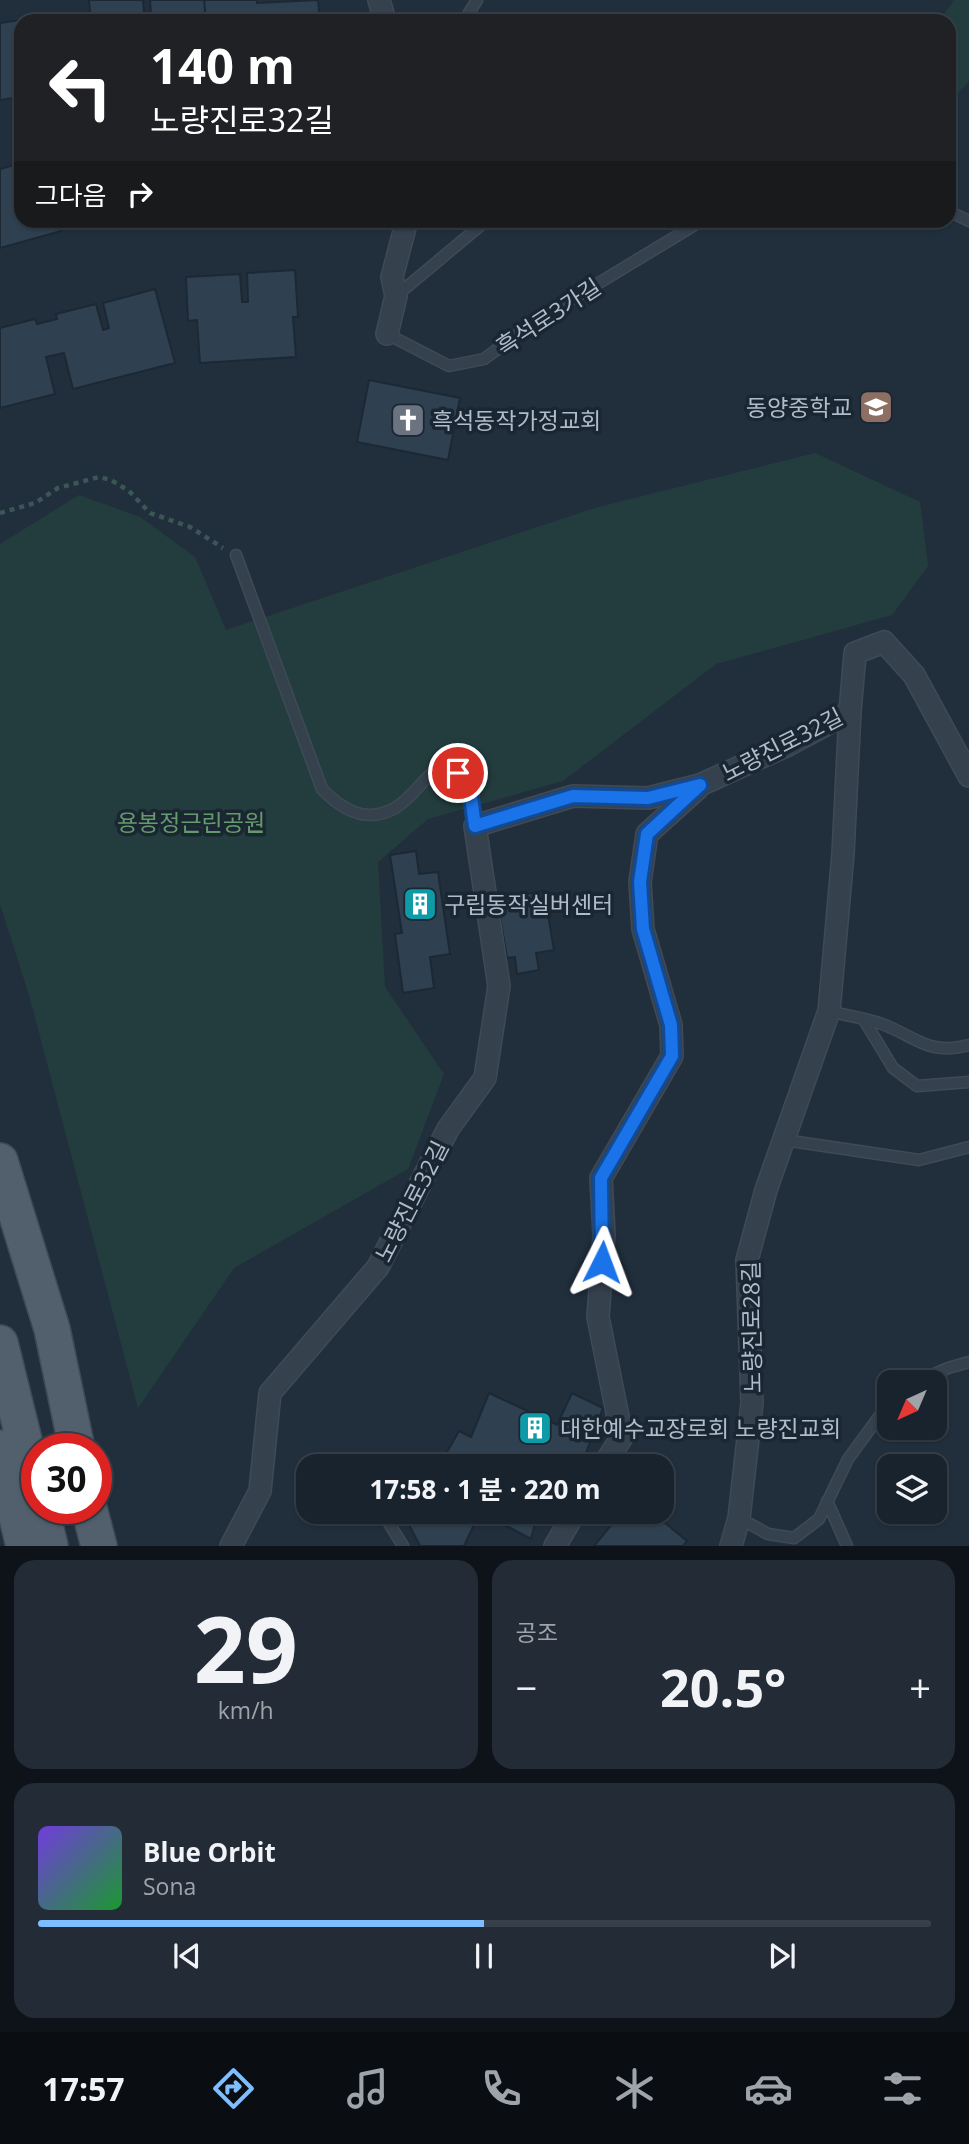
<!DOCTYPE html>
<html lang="ko">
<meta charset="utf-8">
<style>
:root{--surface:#19232e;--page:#222b36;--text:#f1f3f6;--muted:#9fa4aa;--line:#37404a;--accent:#7ebdff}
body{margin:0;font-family:"Open Sans","Noto Sans KR",sans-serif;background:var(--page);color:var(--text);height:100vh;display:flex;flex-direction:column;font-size:26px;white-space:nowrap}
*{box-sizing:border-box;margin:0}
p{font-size:23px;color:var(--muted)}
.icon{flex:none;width:38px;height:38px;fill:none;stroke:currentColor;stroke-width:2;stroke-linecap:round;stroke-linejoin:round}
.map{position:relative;height:1546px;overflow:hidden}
.sheet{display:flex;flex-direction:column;gap:14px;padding:14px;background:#0e1319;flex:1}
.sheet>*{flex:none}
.guide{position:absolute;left:14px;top:14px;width:942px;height:214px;border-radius:21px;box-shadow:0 2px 5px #0004,0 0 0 2px var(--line);background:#202124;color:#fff;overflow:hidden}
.needle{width:46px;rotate:224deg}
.tools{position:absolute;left:877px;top:1370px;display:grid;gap:14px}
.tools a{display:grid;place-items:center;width:70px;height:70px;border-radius:14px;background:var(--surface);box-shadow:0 2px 5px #0004,0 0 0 2px var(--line);font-size:35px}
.speed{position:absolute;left:21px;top:1433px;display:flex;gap:14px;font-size:35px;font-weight:700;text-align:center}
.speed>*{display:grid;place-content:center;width:91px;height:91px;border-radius:50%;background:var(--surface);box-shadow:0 2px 5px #0004,0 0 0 2px var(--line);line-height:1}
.speed .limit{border:10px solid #d22;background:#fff;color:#111}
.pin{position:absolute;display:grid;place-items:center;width:60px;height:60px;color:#fff;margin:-30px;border:4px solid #fff;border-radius:50%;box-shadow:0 2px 7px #0007}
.me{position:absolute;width:77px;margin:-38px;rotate:3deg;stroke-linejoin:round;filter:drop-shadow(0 0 5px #0008)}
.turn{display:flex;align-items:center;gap:24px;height:147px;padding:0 21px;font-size:32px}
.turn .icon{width:91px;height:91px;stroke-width:2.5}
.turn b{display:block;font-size:49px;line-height:60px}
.then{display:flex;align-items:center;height:66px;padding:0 21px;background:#0003;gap:14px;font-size:26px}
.big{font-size:52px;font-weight:700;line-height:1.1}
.sheet .widget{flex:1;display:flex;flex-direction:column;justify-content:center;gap:10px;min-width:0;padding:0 24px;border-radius:21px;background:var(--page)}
.sheet .dial{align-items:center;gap:0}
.dial b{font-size:91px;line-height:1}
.song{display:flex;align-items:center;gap:21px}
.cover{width:84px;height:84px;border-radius:10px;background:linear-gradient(135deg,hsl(260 70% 55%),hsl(130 70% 35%))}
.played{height:7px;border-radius:4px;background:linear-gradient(90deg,var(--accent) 50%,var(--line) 50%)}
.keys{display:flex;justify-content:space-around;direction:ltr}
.heat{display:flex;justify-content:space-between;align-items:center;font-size:38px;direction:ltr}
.sheet .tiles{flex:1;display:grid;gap:14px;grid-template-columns:1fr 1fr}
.widget:last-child{grid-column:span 2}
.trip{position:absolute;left:296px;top:1454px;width:378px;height:70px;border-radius:21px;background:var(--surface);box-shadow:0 2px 5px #0004,0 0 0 2px var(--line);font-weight:700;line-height:70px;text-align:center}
.tabs{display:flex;height:112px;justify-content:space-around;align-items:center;background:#0a0e12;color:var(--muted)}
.tabs .icon{width:49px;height:49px}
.tabs .on{color:var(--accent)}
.tabs b{font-size:32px;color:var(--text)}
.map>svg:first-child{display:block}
.green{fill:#233d3e}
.building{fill:#2f4151;stroke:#1c2834;stroke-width:2}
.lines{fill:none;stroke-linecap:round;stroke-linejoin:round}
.service-casing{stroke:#3e4a56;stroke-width:13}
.minor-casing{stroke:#3e4a56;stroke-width:24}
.primary-casing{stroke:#3e4a56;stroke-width:38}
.path{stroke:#3c5655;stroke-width:4.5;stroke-dasharray:5 5;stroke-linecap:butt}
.service{stroke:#35414d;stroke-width:10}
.minor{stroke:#35414d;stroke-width:21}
.primary{stroke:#52606d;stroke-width:35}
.route-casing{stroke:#114b97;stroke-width:18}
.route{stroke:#1a73e8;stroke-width:12}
.labels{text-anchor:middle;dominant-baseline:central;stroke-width:7;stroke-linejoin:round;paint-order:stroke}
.street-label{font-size:23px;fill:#b0bcc9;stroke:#1a2632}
.poi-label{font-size:23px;fill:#b0bcc9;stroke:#1a2632;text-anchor:start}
.park-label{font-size:23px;fill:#659b6c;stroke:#1a2632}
</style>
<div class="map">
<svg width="969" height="1546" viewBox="0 0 969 1546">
<rect width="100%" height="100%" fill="#212f3d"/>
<path class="green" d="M954,0H969V81L950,102L948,21H939Z
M815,453L920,502L928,566L892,615L716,664L563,781L428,819L378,862L385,987L444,1074L408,1169L234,1268L138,1408L29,995L0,904V544L79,495L140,517L195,557L226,630L598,507Z"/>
<path class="building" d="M89,0H143L144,14L151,13L150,0H204L206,21H91Z
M204,0H257V3L318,0L320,21H206Z
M27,19L21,21V97L0,100V23Z
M21,163V220H58L61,231L0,248V169Z
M295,270L298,317H293L296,357L200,363L197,320L188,321L186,277L240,274L242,302H248L247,273Z
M155,289L175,363L73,389L64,353L46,357L55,394L0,408V328L35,319L37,324L57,319L56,314L96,304L103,330L109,328L103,303Z
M369,380L460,398L448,460L357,442Z
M416,851L419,874L438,872L450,954L430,957L434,988L403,993L395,934L402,933L390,855Z
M544,891L554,950L536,953L539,970L517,974L515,957L507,958L497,899Z
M489,1393L557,1425L572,1393L603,1408L581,1466H439L459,1431L471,1437Z
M414,1512H480L464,1546H420L408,1523Z
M481,1512H538L531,1539Z
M622,1512H652L687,1541L683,1546H594Z"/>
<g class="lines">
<g class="service-casing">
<path id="service" d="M464,21L477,0
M948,211L969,221
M396,296L487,220
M387,334L449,366L484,359L536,321L703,220
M236,555L322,789C342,810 366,824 395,808C414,797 425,774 445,764C470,780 471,798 475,826
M829,1011C847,1016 866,1018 882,1024C917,1037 928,1056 969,1045
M864,1020L893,1068L917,1086L969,1082
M784,1140L919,1160L969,1147
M916,1382L948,1368L969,1362
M357,1461L360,1466
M827,1501L847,1546
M382,1512L403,1546
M739,1518L768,1534L794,1538L819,1519L848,1459L889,1403"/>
</g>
<g class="minor-casing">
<path id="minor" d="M379,0L385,21
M387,334L396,296L392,277L407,220
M603,1466L622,1437L598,1317L604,1235L601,1178L672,1056L671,1025L643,929L640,882L647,834L698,788
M231,1546L260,1491L270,1393L378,1267L448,1129L485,1078L499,986L475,826L573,796L648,798L700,785L788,745L850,712L855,653L884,642L914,675L969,776
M555,1546L575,1512
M731,1546L739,1518L752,1403L747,1260L766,1190L829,1011L843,854L850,712"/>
</g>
<g class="primary-casing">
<path id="primary" d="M0,1161L52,1329L77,1449
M0,1343L37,1493
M0,1448L24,1546
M41,1508L50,1546
M89,1508L99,1546"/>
</g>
<path class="path" d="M0,513L35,503L58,488L99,477L111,480L129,491L150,513L190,527L223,548"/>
<use href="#service" class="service"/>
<use href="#minor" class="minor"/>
<use href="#primary" class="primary"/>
</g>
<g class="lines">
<g class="route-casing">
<path id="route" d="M458,773L470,790L475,826L573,796L648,798L700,785L647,834L640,882L643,929L671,1025L672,1056L601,1178L602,1262"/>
</g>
<use href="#route" class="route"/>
</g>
<defs>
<g id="school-square" transform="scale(1.75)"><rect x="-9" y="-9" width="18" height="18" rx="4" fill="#8d6e63" stroke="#1a2632"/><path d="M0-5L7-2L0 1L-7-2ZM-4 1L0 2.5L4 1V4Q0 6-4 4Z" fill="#fff"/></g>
<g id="church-square" transform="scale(1.75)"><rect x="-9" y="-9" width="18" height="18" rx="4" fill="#6b7280" stroke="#1a2632"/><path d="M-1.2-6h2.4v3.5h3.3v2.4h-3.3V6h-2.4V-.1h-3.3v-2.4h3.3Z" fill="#fff"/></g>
<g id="building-square" transform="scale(1.75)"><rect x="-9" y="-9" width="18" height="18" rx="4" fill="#0f9aa8" stroke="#1a2632"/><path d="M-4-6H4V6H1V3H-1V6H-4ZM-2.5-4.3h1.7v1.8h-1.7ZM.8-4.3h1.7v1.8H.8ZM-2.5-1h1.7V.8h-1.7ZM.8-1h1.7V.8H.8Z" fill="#fff"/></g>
</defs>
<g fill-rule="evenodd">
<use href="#school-square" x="876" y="407"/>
<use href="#church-square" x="408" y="420"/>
<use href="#building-square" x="420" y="904"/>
<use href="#building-square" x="535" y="1428"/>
</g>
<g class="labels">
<g class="street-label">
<text transform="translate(548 316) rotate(-33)">흑석로3가길</text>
<text transform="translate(782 744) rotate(-27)">노량진로32길</text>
<text transform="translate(411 1201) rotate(-63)">노량진로32길</text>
<text transform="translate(751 1327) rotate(-91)">노량진로28길</text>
</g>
<g class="poi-label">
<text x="852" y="407" text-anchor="end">동양중학교</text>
<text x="432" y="420">흑석동작가정교회</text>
<text x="444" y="904">구립동작실버센터</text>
<text x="560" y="1428">대한예수교장로회 노량진교회</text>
</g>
<g class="park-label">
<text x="191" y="822">용봉정근린공원</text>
</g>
</g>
</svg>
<div class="tools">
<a><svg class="needle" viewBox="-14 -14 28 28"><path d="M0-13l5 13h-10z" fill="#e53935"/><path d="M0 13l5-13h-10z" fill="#9fa4aa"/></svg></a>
<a><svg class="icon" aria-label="layers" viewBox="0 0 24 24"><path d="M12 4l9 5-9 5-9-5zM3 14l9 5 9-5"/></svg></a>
</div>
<div class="speed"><div class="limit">30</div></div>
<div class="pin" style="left:458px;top:773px;background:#d93025"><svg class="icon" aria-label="arrive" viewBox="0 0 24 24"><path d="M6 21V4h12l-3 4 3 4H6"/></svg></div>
<svg class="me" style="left:602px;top:1262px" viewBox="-20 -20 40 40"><path d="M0-17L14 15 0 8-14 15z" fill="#1a73e8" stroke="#fff" stroke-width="4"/></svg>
<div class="trip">17:58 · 1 분 · 220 m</div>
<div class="guide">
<div class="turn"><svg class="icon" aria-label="left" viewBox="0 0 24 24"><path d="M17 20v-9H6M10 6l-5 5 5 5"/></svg><div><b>140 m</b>노량진로32길</div></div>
<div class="then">그다음<svg class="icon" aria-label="right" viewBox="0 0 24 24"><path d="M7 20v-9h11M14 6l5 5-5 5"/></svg></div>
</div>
</div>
<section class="sheet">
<div class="tiles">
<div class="widget dial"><b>29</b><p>km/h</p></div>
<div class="widget"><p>공조</p>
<div class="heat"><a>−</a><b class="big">20.5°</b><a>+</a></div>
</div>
<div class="widget">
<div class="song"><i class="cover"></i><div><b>Blue Orbit</b><p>Sona</p></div></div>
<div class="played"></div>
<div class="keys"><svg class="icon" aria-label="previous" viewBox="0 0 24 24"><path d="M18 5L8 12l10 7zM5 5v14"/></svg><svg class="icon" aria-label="pause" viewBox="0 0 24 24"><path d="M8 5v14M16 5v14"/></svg><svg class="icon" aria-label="next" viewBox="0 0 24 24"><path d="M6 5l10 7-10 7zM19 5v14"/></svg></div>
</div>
</div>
</section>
<nav class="tabs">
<b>17:57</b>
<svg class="icon on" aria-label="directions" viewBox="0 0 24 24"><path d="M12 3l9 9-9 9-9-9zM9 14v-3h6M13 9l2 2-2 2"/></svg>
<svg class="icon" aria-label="music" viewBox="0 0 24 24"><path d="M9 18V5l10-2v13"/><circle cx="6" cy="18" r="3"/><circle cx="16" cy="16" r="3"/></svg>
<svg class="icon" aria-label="phone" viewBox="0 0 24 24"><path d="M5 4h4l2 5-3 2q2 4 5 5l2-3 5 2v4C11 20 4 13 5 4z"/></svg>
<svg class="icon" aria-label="climate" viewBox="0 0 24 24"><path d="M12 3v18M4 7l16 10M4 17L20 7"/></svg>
<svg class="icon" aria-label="car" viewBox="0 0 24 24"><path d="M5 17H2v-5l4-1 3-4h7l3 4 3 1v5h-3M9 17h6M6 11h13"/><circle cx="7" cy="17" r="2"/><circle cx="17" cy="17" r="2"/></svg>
<svg class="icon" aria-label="filters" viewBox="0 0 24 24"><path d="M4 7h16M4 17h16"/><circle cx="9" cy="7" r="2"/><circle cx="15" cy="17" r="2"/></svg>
</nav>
